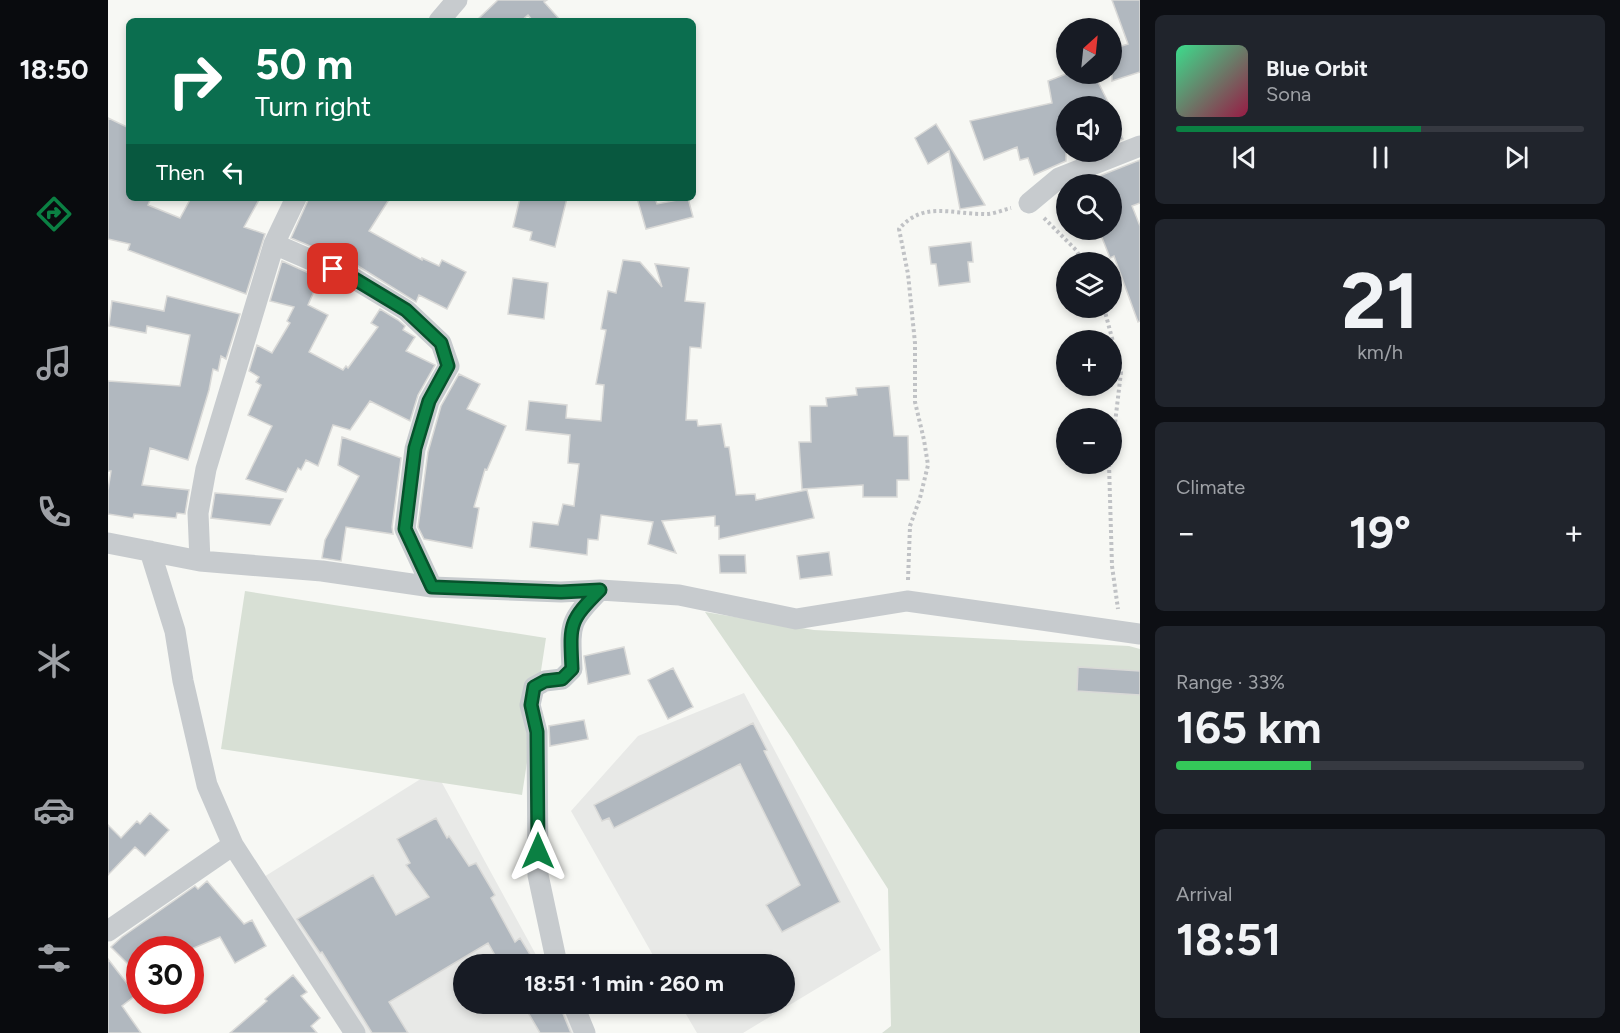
<!DOCTYPE html>
<meta charset="utf-8">
<style>
:root{--surface:#171b24;--page:#20242c;--text:#f1f3f6;--muted:#9ea1a6;--line:#363941;--accent:#0b8043}
body{margin:0;font-family:Figtree,sans-serif;background:var(--page);color:var(--text);height:100vh;display:flex;flex-direction:column;font-size:22px;white-space:nowrap}
*{box-sizing:border-box;margin:0}
p{font-size:20px;color:var(--muted)}
.icon{flex:none;width:33px;height:33px;fill:none;stroke:currentColor;stroke-width:2;stroke-linecap:round;stroke-linejoin:round}
.map{position:relative;flex:1;overflow:hidden}
.drawer{display:flex;flex-direction:column;gap:15px;padding:15px;background:#0d0f14;width:480px}
.drawer>*{flex:none}
.banner{position:absolute;left:18px;top:18px;width:570px;height:183px;border-radius:9px;box-shadow:0 3px 9px #0003;background:#0b6e4f;color:#fff;overflow:hidden}
.needle{width:39px;rotate:27deg}
.fabs{position:absolute;left:948px;top:18px;display:grid;gap:12px}
.fabs a{display:grid;place-items:center;width:66px;height:66px;border-radius:50%;background:var(--surface);box-shadow:0 3px 9px #0003;font-size:30px}
.speed{position:absolute;left:18px;top:936px;display:flex;gap:12px;font-size:30px;font-weight:700;text-align:center}
.speed>*{display:grid;place-content:center;width:78px;height:78px;border-radius:50%;background:var(--surface);box-shadow:0 3px 9px #0003;line-height:1}
.speed .limit{border:9px solid #d22;background:#fff;color:#111}
.pin{position:absolute;display:grid;place-items:center;width:51px;height:51px;color:#fff;margin:-26px;border-radius:12px;box-shadow:0 3px 9px #0006}
.me{position:absolute;width:66px;margin:-33px;rotate:0deg;stroke-linejoin:round;filter:drop-shadow(0 0 4px #0008)}
.turn{display:flex;align-items:center;gap:21px;height:126px;padding:0 30px;font-size:27px}
.turn .icon{width:78px;height:78px;stroke-width:2.5}
.turn b{display:block;font-size:42px;line-height:51px}
.then{display:flex;align-items:center;height:57px;padding:0 30px;background:#0003;gap:12px;font-size:22px}
.big{font-size:45px;font-weight:700;line-height:1.1}
.drawer .widget{flex:1;display:flex;flex-direction:column;justify-content:center;gap:9px;min-width:0;padding:0 21px;border-radius:9px;background:var(--page)}
.drawer .dial{align-items:center;gap:0}
.dial b{font-size:78px;line-height:1}
.song{display:flex;align-items:center;gap:18px}
.cover{width:72px;height:72px;border-radius:9px;background:linear-gradient(135deg,hsl(150 70% 55%),hsl(340 70% 35%))}
.played{height:6px;border-radius:3px;background:linear-gradient(90deg,var(--accent) 60%,var(--line) 60%)}
.keys{display:flex;justify-content:space-around;direction:ltr}
.heat{display:flex;justify-content:space-between;align-items:center;font-size:33px;direction:ltr}
.charge{height:9px;border-radius:4px;background:linear-gradient(90deg,#34c759 33%,var(--line) 0)}
.trip{position:absolute;left:345px;top:954px;width:342px;height:60px;border-radius:30px;background:var(--surface);box-shadow:0 3px 9px #0003;font-weight:700;line-height:60px;text-align:center}
main{display:flex;flex:1;min-height:0}
.menu{display:flex;flex-direction:column;width:108px;justify-content:space-around;align-items:center;background:#090b0e;color:var(--muted)}
.menu .icon{width:42px;height:42px}
.menu .on{color:var(--accent)}
.menu b{font-size:27px;color:var(--text)}
.map>svg:first-child{display:block}
.built{fill:#e8e9e7}
.green{fill:#d8e0d5}
.building{fill:#b1b8bf;stroke:#d9d9d7;stroke-width:1.5}
.lines{fill:none;stroke-linecap:round;stroke-linejoin:round}
.path{stroke:#c0c2c5;stroke-width:4;stroke-dasharray:3 3;stroke-linecap:butt}
.street{stroke:#c7cbce;stroke-width:21}
.route-casing{stroke:#07532c;stroke-width:15}
.route{stroke:#0b8043;stroke-width:10}
</style>
<main>
<nav class="menu">
<b>18:50</b>
<svg class="icon on" aria-label="directions" viewBox="0 0 24 24"><path d="M12 3l9 9-9 9-9-9zM9 14v-3h6M13 9l2 2-2 2"/></svg>
<svg class="icon" aria-label="music" viewBox="0 0 24 24"><path d="M9 18V5l10-2v13"/><circle cx="6" cy="18" r="3"/><circle cx="16" cy="16" r="3"/></svg>
<svg class="icon" aria-label="phone" viewBox="0 0 24 24"><path d="M5 4h4l2 5-3 2q2 4 5 5l2-3 5 2v4C11 20 4 13 5 4z"/></svg>
<svg class="icon" aria-label="climate" viewBox="0 0 24 24"><path d="M12 3v18M4 7l16 10M4 17L20 7"/></svg>
<svg class="icon" aria-label="car" viewBox="0 0 24 24"><path d="M5 17H2v-5l4-1 3-4h7l3 4 3 1v5h-3M9 17h6M6 11h13"/><circle cx="7" cy="17" r="2"/><circle cx="17" cy="17" r="2"/></svg>
<svg class="icon" aria-label="filters" viewBox="0 0 24 24"><path d="M4 7h16M4 17h16"/><circle cx="9" cy="7" r="2"/><circle cx="15" cy="17" r="2"/></svg>
</nav>
<div class="map">
<svg width="1032" height="1033" viewBox="0 0 1032 1033">
<rect width="100%" height="100%" fill="#f7f8f4"/>
<path class="built" d="M636,693L773,950L635,1033H589L572,1004H676V964H550L463,811L530,736Z
M327,770L433,964H356V1004H455L471,1033H254L151,880Z"/>
<path class="green" d="M137,591L438,638L414,795L113,749Z
M597,612L706,630L1021,646L1032,649V1033H774L783,1026L780,889L683,737Z"/>
<path class="building" d="M390,0H439L436,2L453,21H425L420,15L413,21H368Z
M1004,0H1032V72L1004,81V49L1020,44Z
M958,74H986L1002,106H958V161L926,175L920,158L912,160L909,147L876,160L862,121L944,103L940,81Z
M1004,114H1005L1015,139L1004,144Z
M0,118L21,128V198H43L40,205L72,218L83,198H152L136,227L157,234L138,294L20,250L22,244L0,239Z
M828,124L844,150L877,205L852,209L841,151L820,164L807,138Z
M1032,160V203L1024,206L1032,226V321L1030,322L1006,256L1002,258L991,230H1004V184H971Z
M201,198H282L261,231L314,260V258L331,266L334,260L358,272L339,309L311,295L308,302L250,266L183,238Z
M412,198H459L447,247L422,240L424,232L405,227Z
M529,198H547L549,204L580,198L585,217L538,229Z
M863,242L865,262H860L862,282L831,286L828,264H823L821,247Z
M515,260L532,262L554,287L547,264L581,268L577,301L597,303L593,348L582,347L578,420H589L590,426L613,424L617,447H621L628,495L647,494L648,500L699,490L706,518L611,539V526H607V516L554,521L568,553L540,544L545,522L493,515L490,540L480,539L479,555L422,547L425,522L450,525L455,504L466,506L471,464L460,463L462,435L418,430L421,401L459,405L458,418L493,421L496,385L488,384L498,330L493,329L500,291L508,293Z
M174,261L212,278L200,305L220,315L201,352L235,370L238,366L240,368L270,327L263,323L272,309L290,320L297,326L295,330L307,337L298,351L327,365L310,395L302,421L262,401L242,430L225,425L210,466L198,460L193,470L190,468L178,492L138,479L164,426L140,415L153,385L148,382L151,377L141,371L149,345L164,353L182,323L179,321L186,307L162,301Z
M405,278L440,283L436,319L400,314Z
M59,296L132,314L118,359L113,356L110,371L105,369L101,390L80,460L42,448L34,485L81,490L77,514L69,513L68,518L26,514L25,518L0,514V490L3,471H0V381L72,386L82,335L39,326L38,333L1,326L4,301L56,311Z
M351,374L372,384L359,409L398,426L379,470L377,469L366,507L371,508L364,548L316,539L310,527L320,452L333,406Z
M781,386L786,436H800L801,480H789V497H755V485L694,489L691,442H703L702,406H719L718,398L749,395L748,388Z
M234,437L293,458L284,527L285,534L238,527L233,561L214,558L217,540L251,476L230,465Z
M107,493L175,499L162,525L103,518Z
M721,552L724,575L692,579L689,556Z
M611,555H637L638,573H612Z
M516,647L522,674L480,684L476,656Z
M970,667L1032,671V695L969,691Z
M565,668L585,707L560,719L540,680Z
M476,720L480,739L442,746L441,726Z
M645,723L659,750L656,751L732,902L674,932L658,905L692,885L632,764L506,828L501,818L494,821L486,805Z
M42,813L61,830L37,856L27,847L0,875V825L13,838L29,821L32,824Z
M328,818L339,838L341,836L361,866L368,863L387,895L383,898L407,942L412,938L428,964H392L380,943L281,1002L300,1033H264L214,952L212,953L189,919L265,875L288,915L321,897L298,865L302,863L289,839Z
M99,881L136,924L144,920L158,946L127,963L112,937L81,950H32V976L3,947L14,937L87,886L90,889Z
M0,959L28,995L14,1006L33,1033H0Z
M185,975L199,992L193,996L212,1018L203,1026L209,1033H122L159,1001L157,999Z
M415,1004H451L463,1033H432Z"/>
<g class="lines">
<path class="path" d="M936,218L968,250L975,262
M996,308L1013,372L1004,449
M1001,464L1004,566L1010,609
M800,580L802,526L812,498L820,465L816,440L807,402V343L800,274L791,229C815,201 843,214 875,214C884,215 894,210 903,208"/>
<path class="street" d="M331,21L349,0
M921,203L951,178L1032,146
M166,244L245,278L298,310L333,343L341,366L321,401L307,449L297,529L324,587
M0,543L92,561L214,571L324,587L453,592L492,590L571,595L688,619L799,601L1032,634
M42,551L67,631L75,681L99,785L125,845L247,1033
M92,561L90,513L98,469L166,244L188,198
M0,931L125,845
M449,964L430,875L429,732L422,705L426,687L437,681L454,679L464,669C462,624 460,622 492,590
M465,1004L477,1033"/>
</g>
<g class="lines">
<g class="route-casing">
<path id="route" d="M225,269L245,278L298,310L333,343L340,366L321,401L307,448L297,529L324,587L453,592L492,590C460,622 462,624 464,669L454,679L437,681L426,687L423,705L429,732L430,851"/>
</g>
<use href="#route" class="route"/>
</g>
</svg>
<div class="fabs">
<a><svg class="needle" viewBox="-14 -14 28 28"><path d="M0-13l5 13h-10z" fill="#e53935"/><path d="M0 13l5-13h-10z" fill="#9ea1a6"/></svg></a>
<a><svg class="icon" aria-label="sound" viewBox="0 0 24 24"><path d="M4 9h4l5-4v14l-5-4H4zM17 9q2 3 0 6"/></svg></a>
<a><svg class="icon" aria-label="search" viewBox="0 0 24 24"><circle cx="10" cy="10" r="6"/><path d="M15 15l6 6"/></svg></a>
<a><svg class="icon" aria-label="layers" viewBox="0 0 24 24"><path d="M12 4l9 5-9 5-9-5zM3 14l9 5 9-5"/></svg></a>
<a>+</a>
<a>−</a>
</div>
<div class="speed"><div class="limit">30</div></div>
<div class="pin" style="left:225px;top:269px;background:#d93025"><svg class="icon" aria-label="arrive" viewBox="0 0 24 24"><path d="M6 21V4h12l-3 4 3 4H6"/></svg></div>
<svg class="me" style="left:430px;top:851px" viewBox="-20 -20 40 40"><path d="M0-17L14 15 0 8-14 15z" fill="#0b8043" stroke="#fff" stroke-width="4"/></svg>
<div class="trip">18:51 · 1 min · 260 m</div>
<div class="banner">
<div class="turn"><svg class="icon" aria-label="right" viewBox="0 0 24 24"><path d="M7 20v-9h11M14 6l5 5-5 5"/></svg><div><b>50 m</b>Turn right</div></div>
<div class="then">Then<svg class="icon" aria-label="left" viewBox="0 0 24 24"><path d="M17 20v-9H6M10 6l-5 5 5 5"/></svg></div>
</div>
</div>
<section class="drawer">
<div class="widget">
<div class="song"><i class="cover"></i><div><b>Blue Orbit</b><p>Sona</p></div></div>
<div class="played"></div>
<div class="keys"><svg class="icon" aria-label="previous" viewBox="0 0 24 24"><path d="M18 5L8 12l10 7zM5 5v14"/></svg><svg class="icon" aria-label="pause" viewBox="0 0 24 24"><path d="M8 5v14M16 5v14"/></svg><svg class="icon" aria-label="next" viewBox="0 0 24 24"><path d="M6 5l10 7-10 7zM19 5v14"/></svg></div>
</div>
<div class="widget dial"><b>21</b><p>km/h</p></div>
<div class="widget"><p>Climate</p>
<div class="heat"><a>−</a><b class="big">19°</b><a>+</a></div>
</div>
<div class="widget"><p>Range · 33%</p><b class="big">165 km</b><div class="charge"></div></div>
<div class="widget"><p>Arrival</p><b class="big">18:51</b></div>
</section>
</main>
